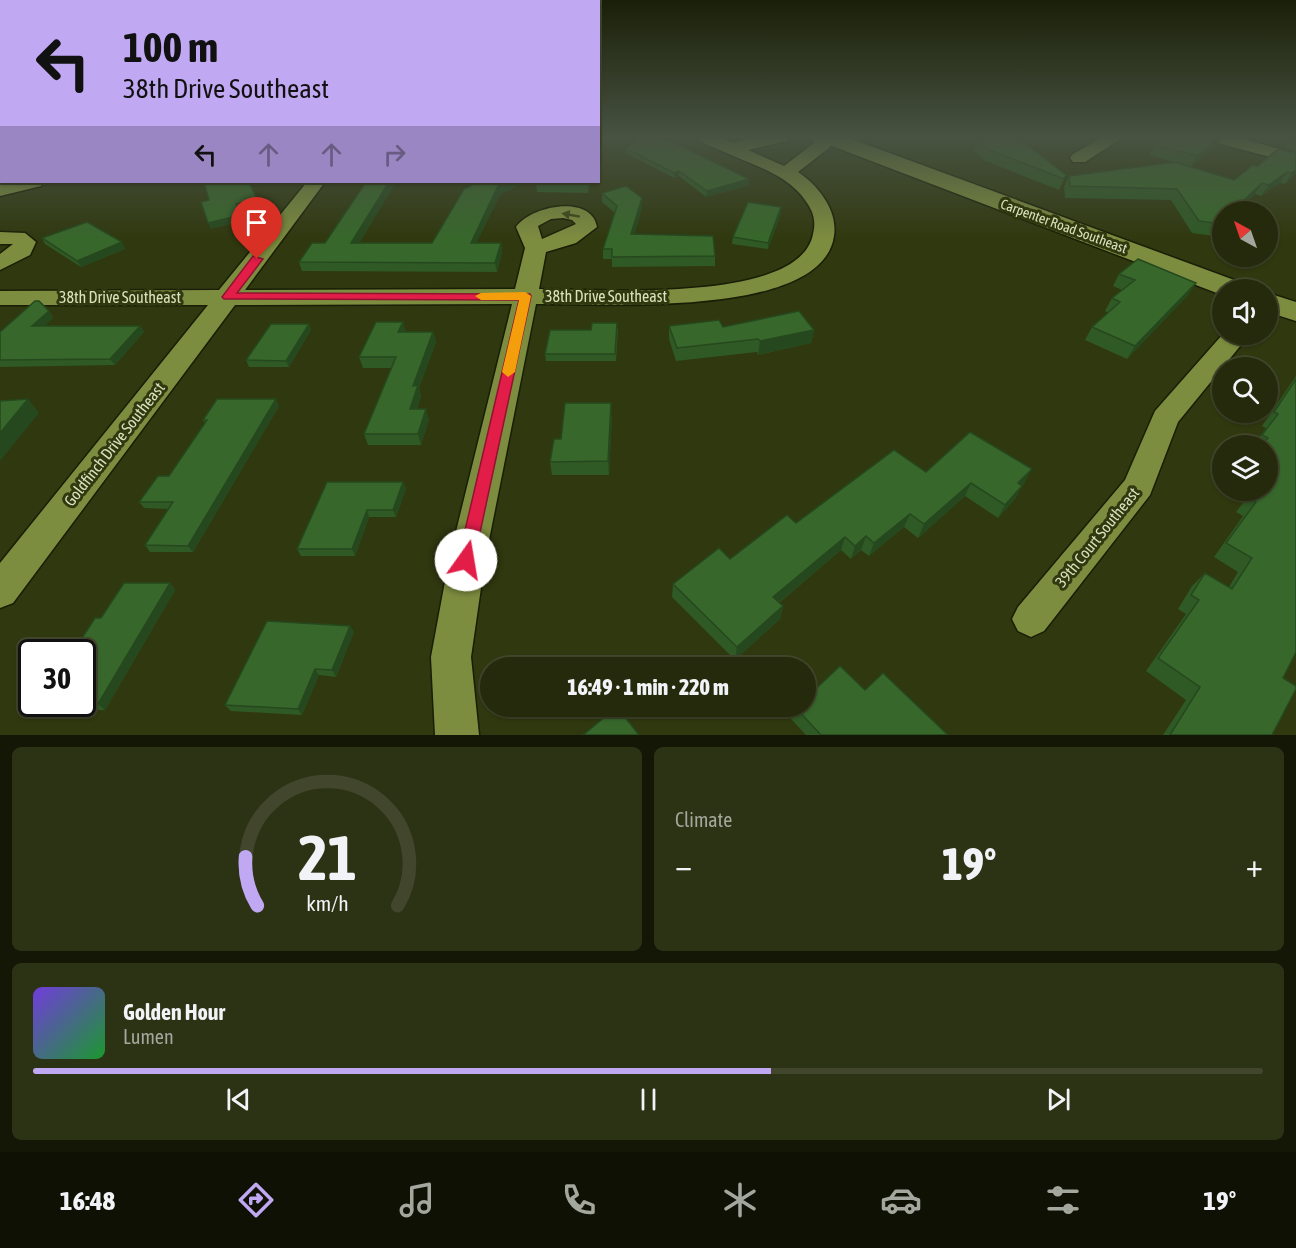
<!DOCTYPE html>
<meta charset="utf-8">
<style>
:root{--surface:#242a0b;--page:#2c3214;--text:#f1f3f6;--muted:#a3a79d;--line:#41462c;--accent:#c1a8f3}
body{margin:0;font-family:"Asap Condensed",sans-serif;background:var(--page);color:var(--text);height:100vh;display:flex;flex-direction:column;font-size:22px;white-space:nowrap}
*{box-sizing:border-box;margin:0}
p{font-size:20px;color:var(--muted)}
.icon{flex:none;width:33px;height:33px;fill:none;stroke:currentColor;stroke-width:2;stroke-linecap:round;stroke-linejoin:round}
.map{position:relative;height:735px;overflow:hidden}
.sheet{display:flex;flex-direction:column;gap:12px;padding:12px;background:#141706;flex:1}
.sheet>*{flex:none}
.guide{position:absolute;left:0px;top:0px;width:600px;height:183px;box-shadow:0 2px 4px #0004,0 0 0 2px var(--line);background:#c1a8f3;color:#111;overflow:hidden}
.needle{width:39px;rotate:320deg}
.buttons{position:absolute;left:1212px;top:201px;display:grid;gap:12px}
.buttons a{display:grid;place-items:center;width:66px;height:66px;border-radius:50%;background:var(--surface);box-shadow:0 2px 4px #0004,0 0 0 2px var(--line);font-size:30px}
.speed{position:absolute;left:18px;top:639px;display:flex;gap:12px;font-size:30px;font-weight:700;text-align:center}
.speed>*{display:grid;place-content:center;width:78px;height:78px;border-radius:50%;background:var(--surface);box-shadow:0 2px 4px #0004,0 0 0 2px var(--line);line-height:1}
.speed .limit{border:3px solid #111;border-radius:9px;background:#fff;color:#111}
.pin{position:absolute;display:grid;place-items:center;width:51px;height:51px;color:#fff;margin:-62px -26px;border-radius:50% 50% 50% 0;rotate:-45deg;box-shadow:0 0 6px #0007}
.pin .icon{rotate:45deg}
.me{position:absolute;width:66px;margin:-33px;rotate:13deg;stroke-linejoin:round;filter:drop-shadow(0 0 4px #0008)}
.turn{display:flex;align-items:center;gap:21px;height:126px;padding:0 24px;font-size:27px}
.turn .icon{width:78px;height:78px;stroke-width:2.5}
.turn b{display:block;font-size:42px;line-height:51px}
.lanes{display:flex;align-items:center;height:57px;padding:0 24px;background:#0003;justify-content:center;gap:30px;direction:ltr}
.lanes .off{opacity:.35}
.big{font-size:45px;font-weight:800;line-height:1.1}
.sheet .card{flex:1;display:flex;flex-direction:column;justify-content:center;gap:9px;min-width:0;padding:0 21px;border-radius:9px;background:var(--page)}
.sheet .dial{align-items:center;gap:0}
.dial svg{height:156px;overflow:visible;fill:none;stroke:var(--line);stroke-width:7;stroke-linecap:round;text-anchor:middle}
.dial text{fill:var(--text);stroke:none}
.song{display:flex;align-items:center;gap:18px}
.cover{width:72px;height:72px;border-radius:9px;background:linear-gradient(135deg,hsl(260 70% 55%),hsl(130 70% 35%))}
.played{height:6px;border-radius:3px;background:linear-gradient(90deg,var(--accent) 60%,var(--line) 60%)}
.keys{display:flex;justify-content:space-around;direction:ltr}
.heat{display:flex;justify-content:space-between;align-items:center;font-size:33px;direction:ltr}
.sheet .tiles{flex:1;display:grid;gap:12px;grid-template-columns:1fr 1fr}
.card:last-child{grid-column:span 2}
.trip{position:absolute;left:480px;top:657px;width:336px;height:60px;border-radius:30px;background:var(--surface);box-shadow:0 2px 4px #0004,0 0 0 2px var(--line);font-weight:800;line-height:60px;text-align:center}
.dock{display:flex;height:96px;justify-content:space-around;align-items:center;background:#0e1104;color:var(--muted)}
.dock .icon{width:42px;height:42px}
.dock .current{color:var(--accent)}
.dock b{font-size:27px;color:var(--text)}
.map>svg:first-child{display:block}
.lines{fill:none;stroke-linecap:round;stroke-linejoin:round}
.street-casing{stroke:#191e06;stroke-width:3}
.secondary-casing{stroke:#191e06;stroke-width:3}
.street{fill:#7d8d3f;fill-rule:evenodd}
.secondary{fill:#7d8d3f;fill-rule:evenodd}
.wall{fill:#2f5925}
.shaded-wall{fill:#26481e}
.building{fill:#37672b;stroke:#26481e;stroke-width:1.5}
.oneway{fill:#3f4919}
.route{fill:#e11d48;stroke:#92132f;stroke-width:1.5}
.slow{fill:#f59e0b}
.labels{text-anchor:middle;dominant-baseline:central;stroke-width:6;stroke-linejoin:round;paint-order:stroke}
.far-street-label{font-size:14px;fill:#d8e3bc;stroke:#30380f}
.street-label{font-size:16px;fill:#d8e3bc;stroke:#30380f}
</style>
<div class="map">
<svg width="1296" height="735" viewBox="0 0 1296 735">
<rect width="100%" height="100%" fill="#30380f"/>
<g class="lines">
<g class="street-casing">
<path id="street" d="M697,137H720L733,143L757,137H788L786,141L748,150L784,166L814,143L810,137H827L832,144L829,148L798,172C819,186 838,211 834,236C822,320 599,303 536,304L485,560L471,657L479,735H435L431,657L449,560L512,304L235,305L13,603L0,608V563L208,305H0V291L219,290L307,182H325L245,290L515,289L525,248L516,227C531,205 592,194 597,227L576,243L546,252L539,289C595,289 800,305 813,234C816,221 814,212 805,200C786,173 749,164 720,150C713,147 702,144 697,137ZM563,218L572,220L576,224L542,239L538,226L551,219Z
M1103,137H1124L1085,162H1073L1070,158L1073,154Z
M1208,137H1237L1296,154V164L1210,141Z
M12,182H43L41,186L0,196V184Z
M0,232L25,233L36,242L30,255L0,270V254L13,244H0Z
M1223,334H1250L1178,422L1150,495L1044,631L1031,637L1018,631L1012,619L1018,607L1125,480L1155,411Z"/>
</g>
<g class="secondary-casing">
<path id="secondary" d="M816,137H846L1245,284L1249,290H1222V295L819,141Z
M1268,293L1296,302V321L1268,312Z"/>
</g>
<use href="#street" class="street"/>
<use href="#secondary" class="secondary"/>
</g>
<path class="wall" d="M1290,137H1296V152L1284,148Z
M977,140L1066,175L1059,190L986,161L974,151Z
M1155,144L1218,145L1191,167L1149,155Z
M625,148L749,179V185L706,197L679,176L674,178L626,153Z
M1253,165L1296,173L1285,184L1280,183L1261,196L1255,194L1243,206L1222,212V237L1192,233L1171,200L1065,198L1064,187L1069,176L1234,180Z
M366,182H396L359,243H432L476,182H525L500,195L476,243H501L502,252L497,272L302,271L299,262L325,243Z
M591,182L588,193L537,192L536,183Z
M602,193L642,198V208L634,234L715,256V266L612,267V259H603V249L615,213L602,202Z
M781,213L768,249L732,244L733,237Z
M42,238L125,249L81,267L45,244Z
M1119,274L1196,283L1188,295L1127,359L1085,340L1092,327L1108,313L1105,311L1112,298L1122,290L1113,286Z
M49,311L53,318L44,326H140L144,332L115,365L0,367V332Z
M309,324L311,330L289,367H249L246,360Z
M669,326L723,327L814,330L811,343L758,355L757,352L676,361L669,339Z
M618,329L616,361H546L545,354L591,330Z
M406,332H433L436,342L419,388L421,396L417,409L429,419L421,445H368L364,434L392,368H363L359,357Z
M1296,376V652L1283,678L1272,735H1163L1186,700L1146,671L1186,614L1178,609L1192,586L1205,573L1229,587L1238,572L1214,557L1243,516L1236,512L1253,490H1268V446H1253L1266,428L1262,426Z
M279,406L193,552H150L145,545L169,509L144,508L139,502L169,476L205,423L203,420Z
M612,416L609,475H552L550,462L561,439Z
M926,472L1025,482L1022,486L1015,499L998,518L965,496L918,538L904,527L869,556L861,550L851,559L841,550L779,603L783,606L780,619L735,660L672,597L673,584L730,559L796,523Z
M403,482L406,489L396,517H369L355,556H301L297,549Z
M170,583L175,590L105,710H40L33,704L75,649L101,618Z
M350,626L354,632L336,677L319,675L302,715L231,711L225,705Z
M865,690L948,735H806L791,719L795,707Z"/>
<path class="shaded-wall" d="M1220,137H1222L1218,145L1191,167L1197,156Z
M1296,170V173L1285,184L1292,173Z
M679,171V176L674,178V173Z
M1287,172L1280,183L1261,196L1269,185Z
M749,179V185L706,197L707,191Z
M389,182H396L354,251L351,243Z
M508,182H525L500,195L472,252L471,243L498,186Z
M588,182H591L588,193Z
M1262,183L1255,194L1237,212L1241,203Z
M642,198V208L632,244L631,234Z
M257,199L259,205L238,210L236,204Z
M781,207V213L768,249V243Z
M241,215L243,221L211,229L208,223Z
M122,242L125,249L81,267L77,261Z
M501,243L502,252L497,272L495,263Z
M1196,283L1188,295L1127,359L1135,346Z
M49,311L53,318L37,333L32,326Z
M403,322L406,332H398Z
M309,324L311,330L289,367L286,361Z
M140,326L144,332L115,365L110,359Z
M814,330L811,343L758,355L760,341Z
M433,332L436,342L419,388L421,396L413,419L410,409L413,386Z
M28,399L39,413L0,461V433Z
M276,399L279,406L193,552L188,546Z
M611,403L612,416L609,475L608,461Z
M426,409L429,419L421,445L418,434Z
M1032,469L1025,482L1011,497L1018,483Z
M403,482L406,489L396,517L393,510Z
M971,483L965,496L918,538L924,524Z
M1022,486L1015,499L998,518L1005,505Z
M367,510L369,517L355,556L352,549Z
M910,514L904,527L869,556L874,543Z
M866,536L861,550L851,559L855,546Z
M845,537L841,550L770,610L773,597Z
M170,583L175,590L105,710L98,704Z
M783,606L780,619L735,660L737,647Z
M350,626L354,632L336,677L332,670Z
M315,669L319,675L302,715L298,709Z"/>
<path class="building" d="M642,137H654L673,142L749,179L707,191L679,171L674,173L625,148Z
M981,137H1017L1066,175L1064,179L990,150L977,140Z
M1164,137H1220L1197,156L1155,144Z
M1278,149L1296,153V170L1292,173L1287,172L1269,185L1262,183L1241,203L1248,212H1222V224L1199,221L1177,189L1070,186L1069,176L1175,162L1234,180L1253,165L1258,166Z
M204,182H249L257,199L236,204L241,215L208,223L201,202L209,200Z
M366,182H389L351,243H432L464,189L478,182H508L498,186L471,243H501L495,263L299,262L312,243H325Z
M539,182H588V184L536,183Z
M626,186L642,198L631,234L713,236L715,256L612,257V249H603L617,206L602,193Z
M748,202L781,207L768,243L733,237Z
M87,222L122,242L77,261L42,238Z
M1138,259L1196,283L1135,346L1092,327L1120,302L1112,298L1135,280L1119,274Z
M35,301H39L49,311L32,326H140L110,359L0,360V332Z
M799,311L814,330L760,341L758,339L677,348L669,326L719,320L723,327Z
M376,322H403L398,332H433L413,386L418,385L410,409H426L418,434H364L396,357H359Z
M592,323H617L615,354H545L550,330H591Z
M271,324H309L286,361L246,360Z
M1296,379V652L1283,678L1296,686V689L1272,735H1170L1200,687L1158,658L1199,600L1191,595L1205,573L1232,589L1252,558L1226,543L1256,502L1248,498L1254,490H1268V473L1278,460L1268,455V446H1262L1268,438L1262,435L1278,414L1274,412Z
M28,399L0,433V401Z
M217,399H276L188,546L145,545L173,502H139L158,476H169L207,420H203Z
M565,403H611L608,461L550,462L554,439H561Z
M970,432L1032,469L1018,483L1022,486L1005,505L971,483L924,524L910,514L874,543L866,536L855,546L845,537L773,597L783,606L737,647L673,584L719,548L730,559L787,515L796,523L894,450L926,472Z
M327,482H403L393,510H367L352,549H297Z
M124,583H170L98,704H33H82V652H67L69,649H75L95,618H101Z
M267,621L350,626L332,670L315,669L298,709L225,705Z
M840,666L865,690L883,673L948,735H821L795,707L796,706H806V698Z
M617,707L639,735H583Z"/>
<defs><path id="oneway-solid" d="M-6-.8H1V-3.2L6.5 0L1 3.2V.8H-6Z" transform="scale(1.5)"/></defs>
<use class="oneway" href="#oneway-solid" transform="translate(571 215) rotate(-170)"/>
<linearGradient id="sky" x2="0" y2="1"><stop stop-color="#1a1f08"/><stop offset="0.57" stop-color="#485342"/><stop offset="1" stop-color="#485342" stop-opacity="0"/></linearGradient>
<rect width="1296" height="240" fill="url(#sky)"/>
<path class="route" d="M253,256L263,259L237,293L530,294L531,296L473,565L466,568L460,565L458,560L519,300L224,299L222,297Z"/>
<path class="slow" d="M525,292L531,296L515,372L508,377L502,372L519,300H481L475,296L481,293Z"/>
<g class="labels">
<g class="far-street-label">
<text transform="translate(1064 226) rotate(20)">Carpenter Road Southeast</text>
</g>
<g class="street-label">
<text x="606" y="296">38th Drive Southeast</text>
<text x="120" y="297">38th Drive Southeast</text>
<text transform="translate(114 444) rotate(-52)">Goldfinch Drive Southeast</text>
<text transform="translate(1097 537) rotate(-51)">39th Court Southeast</text>
</g>
</g>
</svg>
<div class="buttons">
<a><svg class="needle" viewBox="-14 -14 28 28"><path d="M0-13l5 13h-10z" fill="#e53935"/><path d="M0 13l5-13h-10z" fill="#a3a79d"/></svg></a>
<a><svg class="icon" aria-label="sound" viewBox="0 0 24 24"><path d="M4 9h4l5-4v14l-5-4H4zM17 9q2 3 0 6"/></svg></a>
<a><svg class="icon" aria-label="search" viewBox="0 0 24 24"><circle cx="10" cy="10" r="6"/><path d="M15 15l6 6"/></svg></a>
<a><svg class="icon" aria-label="layers" viewBox="0 0 24 24"><path d="M12 4l9 5-9 5-9-5zM3 14l9 5 9-5"/></svg></a>
</div>
<div class="speed"><div class="limit">30</div></div>
<div class="pin" style="left:257px;top:259px;background:#d93025"><svg class="icon" aria-label="arrive" viewBox="0 0 24 24"><path d="M6 21V4h12l-3 4 3 4H6"/></svg></div>
<svg class="me" style="left:466px;top:560px" viewBox="-20 -20 40 40"><circle r="19" fill="#fff"/><path d="M0-13L10 11 0 6-10 11z" fill="#e11d48"/></svg>
<div class="trip">16:49 · 1 min · 220 m</div>
<div class="guide">
<div class="turn"><svg class="icon" aria-label="left" viewBox="0 0 24 24"><path d="M17 20v-9H6M10 6l-5 5 5 5"/></svg><div><b>100 m</b>38th Drive Southeast</div></div>
<div class="lanes"><svg class="icon" aria-label="left" viewBox="0 0 24 24"><path d="M17 20v-9H6M10 6l-5 5 5 5"/></svg><svg class="icon off" aria-label="ahead" viewBox="0 0 24 24"><path d="M12 20V5M6 11l6-6 6 6"/></svg><svg class="icon off" aria-label="ahead" viewBox="0 0 24 24"><path d="M12 20V5M6 11l6-6 6 6"/></svg><svg class="icon off" aria-label="right" viewBox="0 0 24 24"><path d="M7 20v-9h11M14 6l5 5-5 5"/></svg></div>
</div>
</div>
<section class="sheet">
<div class="tiles">
<div class="card dial"><svg viewBox="0 0 100 80">
<path d="M14 69A42 42 0 1 1 86 69"/>
<path d="M14 69A42 42 0 0 1 8 44" stroke="#c1a8f3"/>
<text x="50" y="56" font-size="32" font-weight="700">21</text>
<text x="50" y="72" font-size="11">km/h</text>
</svg></div>
<div class="card"><p>Climate</p>
<div class="heat"><a>−</a><b class="big">19°</b><a>+</a></div>
</div>
<div class="card">
<div class="song"><i class="cover"></i><div><b>Golden Hour</b><p>Lumen</p></div></div>
<div class="played"></div>
<div class="keys"><svg class="icon" aria-label="previous" viewBox="0 0 24 24"><path d="M18 5L8 12l10 7zM5 5v14"/></svg><svg class="icon" aria-label="pause" viewBox="0 0 24 24"><path d="M8 5v14M16 5v14"/></svg><svg class="icon" aria-label="next" viewBox="0 0 24 24"><path d="M6 5l10 7-10 7zM19 5v14"/></svg></div>
</div>
</div>
</section>
<nav class="dock">
<b>16:48</b>
<svg class="icon current" aria-label="directions" viewBox="0 0 24 24"><path d="M12 3l9 9-9 9-9-9zM9 14v-3h6M13 9l2 2-2 2"/></svg>
<svg class="icon" aria-label="music" viewBox="0 0 24 24"><path d="M9 18V5l10-2v13"/><circle cx="6" cy="18" r="3"/><circle cx="16" cy="16" r="3"/></svg>
<svg class="icon" aria-label="phone" viewBox="0 0 24 24"><path d="M5 4h4l2 5-3 2q2 4 5 5l2-3 5 2v4C11 20 4 13 5 4z"/></svg>
<svg class="icon" aria-label="climate" viewBox="0 0 24 24"><path d="M12 3v18M4 7l16 10M4 17L20 7"/></svg>
<svg class="icon" aria-label="car" viewBox="0 0 24 24"><path d="M5 17H2v-5l4-1 3-4h7l3 4 3 1v5h-3M9 17h6M6 11h13"/><circle cx="7" cy="17" r="2"/><circle cx="17" cy="17" r="2"/></svg>
<svg class="icon" aria-label="filters" viewBox="0 0 24 24"><path d="M4 7h16M4 17h16"/><circle cx="9" cy="7" r="2"/><circle cx="15" cy="17" r="2"/></svg>
<b>19°</b>
</nav>
